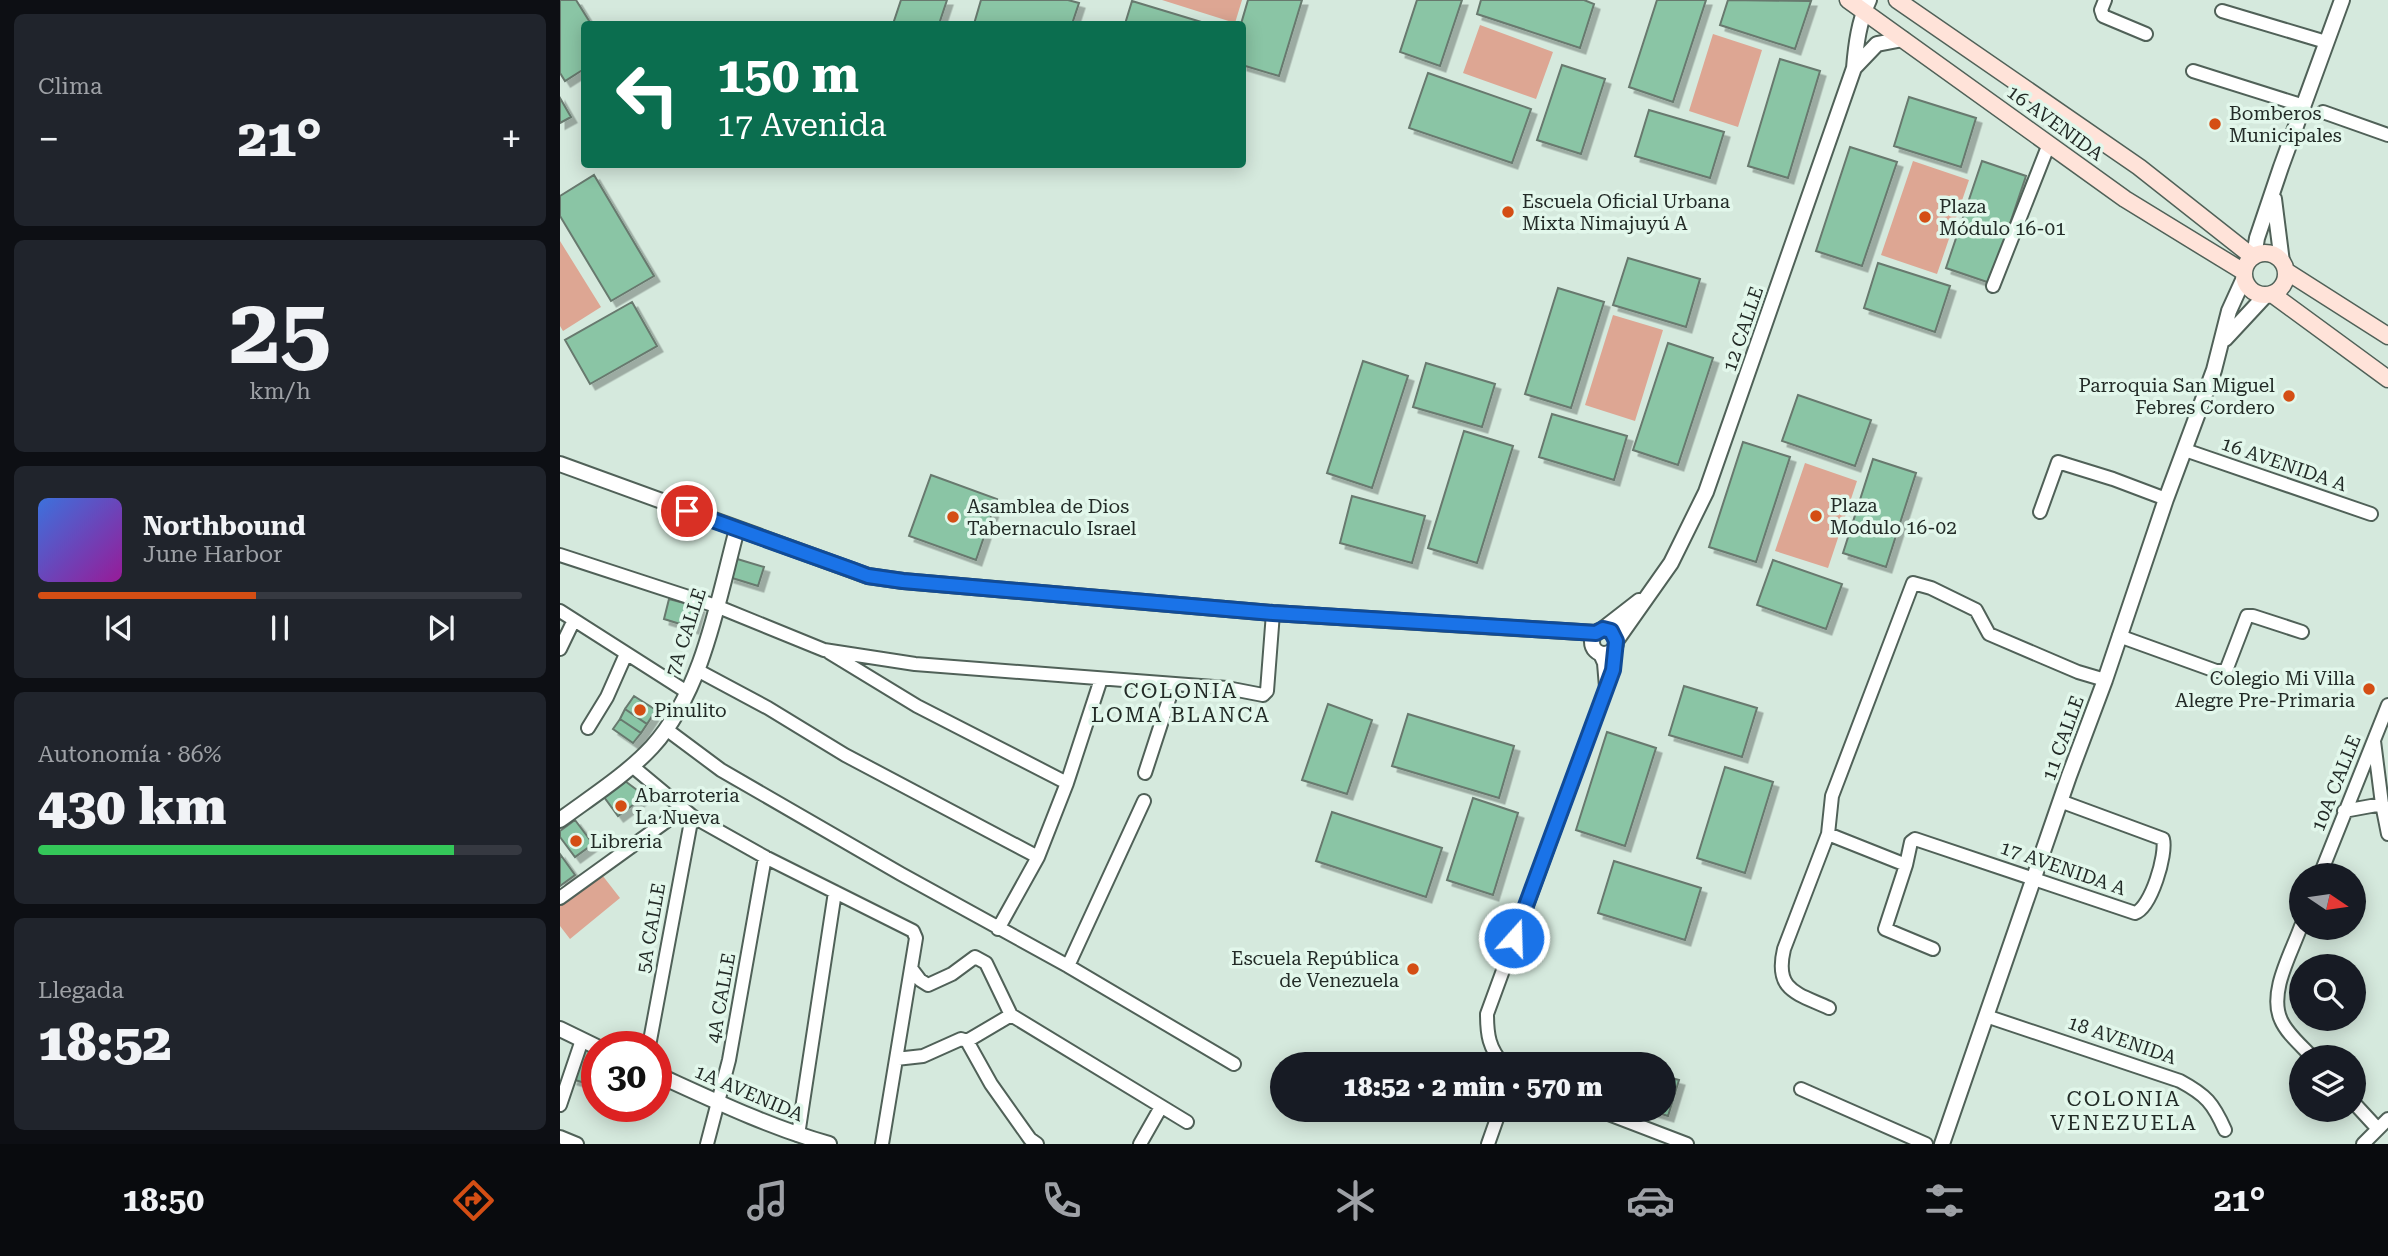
<!DOCTYPE html>
<html lang="es">
<meta charset="utf-8">
<style>
:root{--surface:#171b24;--page:#20242c;--text:#f1f3f6;--muted:#9ea1a6;--line:#363941;--accent:#d44e14}
body{margin:0;font-family:"Roboto Serif",serif;background:var(--page);color:var(--text);height:100vh;display:flex;flex-direction:column;font-size:26px;white-space:nowrap}
*{box-sizing:border-box;margin:0}
p{font-size:23px;color:var(--muted)}
.icon{flex:none;width:38px;height:38px;fill:none;stroke:currentColor;stroke-width:2;stroke-linecap:round;stroke-linejoin:round}
.map{position:relative;flex:1;overflow:hidden}
.side{display:flex;flex-direction:column;gap:14px;padding:14px;background:#0d0f14;width:560px}
.side>*{flex:none}
.hud{position:absolute;left:21px;top:21px;width:665px;height:147px;border-radius:7px;box-shadow:0 4px 18px #0003;background:#0b6e4f;color:#fff;overflow:hidden}
.needle{width:46px;rotate:103deg}
.fabs{position:absolute;left:1729px;top:863px;display:grid;gap:14px}
.fabs a{display:grid;place-items:center;width:77px;height:77px;border-radius:50%;background:var(--surface);box-shadow:0 4px 18px #0003;font-size:35px}
.speed{position:absolute;left:21px;top:1031px;display:flex;gap:14px;font-size:35px;font-weight:700;text-align:center}
.speed>*{display:grid;place-content:center;width:91px;height:91px;border-radius:50%;background:var(--surface);box-shadow:0 4px 18px #0003;line-height:1}
.speed .limit{border:10px solid #d22;background:#fff;color:#111}
.pin{position:absolute;display:grid;place-items:center;width:60px;height:60px;color:#fff;margin:-30px;border:4px solid #fff;border-radius:50%;box-shadow:0 2px 7px #0007}
.me{position:absolute;width:77px;margin:-38px;rotate:20deg;stroke-linejoin:round;filter:drop-shadow(0 0 5px #0008)}
.turn{display:flex;align-items:center;gap:24px;height:147px;padding:0 21px;font-size:32px}
.turn .icon{width:91px;height:91px;stroke-width:2.5}
.turn b{display:block;font-size:49px;line-height:60px}
.big{font-size:52px;font-weight:800;line-height:1.1}
.side .card{flex:1;display:flex;flex-direction:column;justify-content:center;gap:10px;min-width:0;padding:0 24px;border-radius:10px;background:var(--page)}
.side .dial{align-items:center;gap:0}
.dial b{font-size:91px;line-height:1}
.song{display:flex;align-items:center;gap:21px}
.cover{width:84px;height:84px;border-radius:10px;background:linear-gradient(135deg,hsl(220 70% 55%),hsl(300 70% 35%))}
.played{height:7px;border-radius:4px;background:linear-gradient(90deg,var(--accent) 45%,var(--line) 45%)}
.keys{display:flex;justify-content:space-around;direction:ltr}
.heat{display:flex;justify-content:space-between;align-items:center;font-size:38px;direction:ltr}
.charge{height:10px;border-radius:5px;background:linear-gradient(90deg,#34c759 86%,var(--line) 0)}
.trip{position:absolute;left:710px;top:1052px;width:406px;height:70px;border-radius:35px;background:var(--surface);box-shadow:0 4px 18px #0003;font-weight:800;line-height:70px;text-align:center}
.tabs{display:flex;height:112px;justify-content:space-around;align-items:center;background:#090b0e;color:var(--muted)}
.tabs .icon{width:49px;height:49px}
.tabs .on{color:var(--accent)}
.tabs b{font-size:32px;color:var(--text)}
main{display:flex;flex:1;min-height:0}
.map>svg:first-child{display:block}
.green{fill:#dda693}
.building{fill:#8ac5a5;stroke:#67796e;stroke-width:2;filter:url(#shadow)}
.lines{fill:none;stroke-linecap:round;stroke-linejoin:round}
.minor-casing{stroke:#506158;stroke-width:16}
.tertiary-casing{stroke:#506158;stroke-width:18}
.secondary-casing{stroke:#506158;stroke-width:19}
.minor{stroke:#fff;stroke-width:12}
.tertiary{stroke:#fff;stroke-width:14}
.secondary{stroke:#ffe3d9;stroke-width:16}
.route-casing{stroke:#114b97;stroke-width:18}
.route{stroke:#1a73e8;stroke-width:12}
.poi-dot{fill:#d44e14;stroke:#e2f7eb;stroke-width:2.5}
.labels{text-anchor:middle;dominant-baseline:central;stroke-width:7;stroke-linejoin:round;paint-order:stroke}
.poi-label{font-size:19px;fill:#232b27;stroke:#e2f7eb;text-anchor:start}
.street-label{font-size:19px;fill:#232b27;stroke:#e2f7eb}
.neighbourhood-label{font-size:21px;letter-spacing:2px;fill:#232b27;stroke:#e2f7eb}
</style>
<main>
<section class="side">
<div class="card"><p>Clima</p>
<div class="heat"><a>−</a><b class="big">21°</b><a>+</a></div>
</div>
<div class="card dial"><b>25</b><p>km/h</p></div>
<div class="card">
<div class="song"><i class="cover"></i><div><b>Northbound</b><p>June Harbor</p></div></div>
<div class="played"></div>
<div class="keys"><svg class="icon" aria-label="previous" viewBox="0 0 24 24"><path d="M18 5L8 12l10 7zM5 5v14"/></svg><svg class="icon" aria-label="pause" viewBox="0 0 24 24"><path d="M8 5v14M16 5v14"/></svg><svg class="icon" aria-label="next" viewBox="0 0 24 24"><path d="M6 5l10 7-10 7zM19 5v14"/></svg></div>
</div>
<div class="card"><p>Autonomía · 86%</p><b class="big">430 km</b><div class="charge"></div></div>
<div class="card"><p>Llegada</p><b class="big">18:52</b></div>
</section>
<div class="map">
<svg width="1828" height="1144" viewBox="0 0 1828 1144">
<defs>
<filter id="shadow"><feDropShadow dx="5.5" dy="5.5" stdDeviation="0" flood-color="#0004"/></filter>
</defs>
<rect width="100%" height="100%" fill="#d5e9dd"/>
<path class="green" d="M602,0H682L675,23Z
M920,25L993,52L976,99L903,73Z
M1153,34L1202,50L1178,127L1129,111Z
M1353,161L1409,180L1377,274L1321,255Z
M0,241L41,307L3,331L0,326Z
M1053,315L1103,330L1075,421L1025,405Z
M1245,463L1297,481L1268,568L1215,551Z
M39,871L60,898L10,939L0,926V903Z"/>
<path class="building" d="M0,0H16L31,24H24V69L5,81L0,73Z
M341,0H387L379,24H333Z
M421,0H508L519,3L512,24H414Z
M688,0H742L719,76L682,65L681,24Z
M857,0H902L880,66L840,52Z
M921,0H1024L1034,4L1020,48L917,14Z
M1097,0H1146L1113,102L1069,87Z
M1168,0L1251,1L1235,49L1160,25Z
M572,1L648,24H565Z
M1220,59L1260,71L1228,178L1188,166Z
M1002,65L1045,79L1021,154L977,140Z
M868,73L971,109L952,163L849,128Z
M1349,97L1416,118L1401,167L1334,146Z
M0,98L11,117L0,123Z
M1089,110L1164,132L1150,178L1075,156Z
M1290,147L1337,162L1302,266L1256,251Z
M1422,161L1466,176L1430,283L1386,268Z
M34,175L94,276L51,301L0,216V196Z
M1068,258L1140,279L1126,327L1053,305Z
M1318,263L1390,286L1375,332L1304,308Z
M998,288L1044,302L1011,408L965,394Z
M72,302L97,346L30,384L5,340Z
M1108,343L1153,358L1118,465L1073,450Z
M803,361L848,376L812,488L767,473Z
M866,363L935,384L922,427L853,407Z
M1238,395L1311,420L1295,466L1222,441Z
M992,414L1067,436L1054,480L979,457Z
M904,431L953,446L917,563L868,548Z
M1183,442L1230,457L1196,562L1149,547Z
M1313,459L1356,473L1326,567L1283,553Z
M371,475L437,499L416,560L349,536Z
M792,496L865,516L852,563L780,543Z
M174,558L204,567L198,586L169,577Z
M1213,560L1282,584L1266,629L1197,605Z
M109,599L139,607L133,628L104,619Z
M1124,686L1197,708L1182,757L1109,735Z
M74,696L96,710L87,724L65,709Z
M768,704L812,720L787,794L742,780Z
M65,709L87,724L81,733L60,719Z
M848,714L954,746L939,798L832,766Z
M60,719L81,733L73,743L53,729Z
M1047,732L1096,748L1065,846L1016,830Z
M1165,767L1213,782L1185,873L1137,858Z
M65,781L85,796L58,816L44,797Z
M913,798L958,813L933,895L887,880Z
M772,812L882,848L866,897L756,861Z
M15,820L33,844L15,857L0,837V831Z
M0,854L15,875L0,886Z
M1054,861L1141,888L1125,940L1038,913Z
M23,1046L37,1050V1059L28,1084L12,1079Z
M1104,1076L1119,1080L1108,1116L1089,1110H1104Z"/>
<g class="lines">
<g class="minor-casing">
<path id="minor" d="M1545,0L1541,10L1543,16L1586,34
M1662,11L1766,42
M1633,71L1744,106
M1763,112L1828,135
M1433,286L1489,144
M1625,450L1811,514
M1480,512L1498,462L1553,479L1606,499
M0,555L156,606L264,650L355,664L667,688L703,695L707,691L713,613
M0,611L127,692
M1559,636L1656,671H1663L1667,668L1687,616H1693L1742,632
M0,649L14,620
M270,653L357,706L507,783
M1040,654L1044,663L1046,687
M137,670L208,708L285,755L478,857
M28,728L47,697L66,654
M106,729L161,770L341,874L508,966L674,1064
M1814,741L1822,804L1828,834
M72,766L132,816L205,857L353,931L356,938L322,1144
M585,773L614,684
M1784,811L1822,804
M1268,834L1346,865
M1760,875L1828,705
M0,898L122,810
M1741,926C1732,952 1708,992 1721,1020C1727,1034 1742,1046 1752,1057
M438,929L478,857L507,783L541,679
M1373,949L1325,929L1346,865L1351,842L1355,839L1575,913C1591,908 1607,854 1603,839L1500,801
M508,966L584,801
M351,968L360,980L368,985L392,974L415,957L426,963L451,1015
M1269,1008C1237,993 1214,991 1224,949L1268,834L1272,796L1353,583L1371,588L1416,610L1429,634L1518,672L1545,680
M1426,1016L1620,1081C1646,1095 1653,1103 1665,1130
M407,1041L451,1015L627,1122
M89,1046L132,816
M336,1059L363,1056L401,1039L407,1041L431,1084L470,1139L477,1144
M943,1064C929,1048 927,1035 927,1014L1053,670L1054,649
M1241,1089L1366,1144
M1794,1103L1818,1129
M0,1105L22,1040
M1038,1110L1127,1144
M238,1135L275,892
M0,1137L17,1144
M147,1144L169,1060L205,857
M580,1144L601,1107
M928,1144L940,1110
M1803,1144L1828,1119"/>
</g>
<g class="tertiary-casing">
<path id="tertiary" d="M1294,68L1317,44L1343,39
M1714,199L1722,262
M1694,256L1697,238L1721,167L1782,0
M1665,339L1705,296
M0,464L308,576L343,581L713,613L1036,633
M1043,629L1079,601
M1032 642a12 12 0 1 1 24 0a12 12 0 1 1-24 0Z
M1056,641L1111,563L1146,492L1294,68C1296,44 1299,21 1309,0
M0,820C31,797 66,775 92,747C143,691 158,600 177,529
M0,1029L37,1047
M96,1074C153,1100 209,1127 269,1144
M1382,1144L1509,776L1545,680L1606,499L1654,370L1669,311L1684,278"/>
</g>
<g class="secondary-casing">
<path id="secondary" d="M1288,0L1565,199L1684,272
M1337,0L1579,167L1693,257
M1684 274a21 21 0 1 1 42 0a21 21 0 1 1-42 0Z
M1726,271L1828,336
M1712,294L1828,379"/>
</g>
<use href="#minor" class="minor"/>
<use href="#tertiary" class="tertiary"/>
<use href="#secondary" class="secondary"/>
</g>
<g class="lines">
<g class="route-casing">
<path id="route" d="M127,511L292,570L308,576L343,581L713,613L1005,631L1036,633L1043,629L1051,631L1056,641L1053,670L954,938"/>
</g>
<use href="#route" class="route"/>
</g>
<g class="poi-dot">
<circle cx="1655" cy="124" r="7"/>
<circle cx="948" cy="212" r="7"/>
<circle cx="1365" cy="217" r="7"/>
<circle cx="1729" cy="396" r="7"/>
<circle cx="1256" cy="516" r="7"/>
<circle cx="393" cy="517" r="7"/>
<circle cx="1809" cy="689" r="7"/>
<circle cx="80" cy="710" r="7"/>
<circle cx="61" cy="806" r="7"/>
<circle cx="16" cy="841" r="7"/>
<circle cx="853" cy="969" r="7"/>
</g>
<g class="labels">
<g class="poi-label">
<text x="1669" y="113">Bomberos<tspan x="1669" dy="22">Municipales</tspan></text>
<text x="962" y="201">Escuela Oficial Urbana<tspan x="962" dy="22">Mixta Nimajuyú A</tspan></text>
<text x="1379" y="206">Plaza<tspan x="1379" dy="22">Módulo 16-01</tspan></text>
<text x="1715" y="385" text-anchor="end">Parroquia San Miguel<tspan x="1715" dy="22">Febres Cordero</tspan></text>
<text x="1270" y="505">Plaza<tspan x="1270" dy="22">Modulo 16-02</tspan></text>
<text x="407" y="506">Asamblea de Dios<tspan x="407" dy="22">Tabernaculo Israel</tspan></text>
<text x="1795" y="678" text-anchor="end">Colegio Mi Villa<tspan x="1795" dy="22">Alegre Pre-Primaria</tspan></text>
<text x="94" y="710">Pinulito</text>
<text x="75" y="795">Abarroteria<tspan x="75" dy="22">La Nueva</tspan></text>
<text x="30" y="841">Libreria</text>
<text x="839" y="958" text-anchor="end">Escuela República<tspan x="839" dy="22">de Venezuela</tspan></text>
</g>
<g class="street-label">
<text transform="translate(1495 123) rotate(36)">16 AVENIDA</text>
<text transform="translate(1183 329) rotate(-71)">12 CALLE</text>
<text transform="translate(1724 464) rotate(19)">16 AVENIDA A</text>
<text transform="translate(126 632) rotate(-72)">7A CALLE</text>
<text transform="translate(1503 738) rotate(-70)">11 CALLE</text>
<text transform="translate(1776 783) rotate(-68)">10A CALLE</text>
<text transform="translate(1503 868) rotate(19)">17 AVENIDA A</text>
<text transform="translate(91 928) rotate(-80)">5A CALLE</text>
<text transform="translate(161 998) rotate(-80)">4A CALLE</text>
<text transform="translate(1562 1040) rotate(19)">18 AVENIDA</text>
<text transform="translate(189 1093) rotate(23)">1A AVENIDA</text>
</g>
<g class="neighbourhood-label">
<text x="621" y="691">COLONIA<tspan x="621" dy="24">LOMA BLANCA</tspan></text>
<text x="1564" y="1099">COLONIA<tspan x="1564" dy="24">VENEZUELA</tspan></text>
</g>
</g>
</svg>
<div class="fabs">
<a><svg class="needle" viewBox="-14 -14 28 28"><path d="M0-13l5 13h-10z" fill="#e53935"/><path d="M0 13l5-13h-10z" fill="#9ea1a6"/></svg></a>
<a><svg class="icon" aria-label="search" viewBox="0 0 24 24"><circle cx="10" cy="10" r="6"/><path d="M15 15l6 6"/></svg></a>
<a><svg class="icon" aria-label="layers" viewBox="0 0 24 24"><path d="M12 4l9 5-9 5-9-5zM3 14l9 5 9-5"/></svg></a>
</div>
<div class="speed"><div class="limit">30</div></div>
<div class="pin" style="left:127px;top:511px;background:#d93025"><svg class="icon" aria-label="arrive" viewBox="0 0 24 24"><path d="M6 21V4h12l-3 4 3 4H6"/></svg></div>
<svg class="me" style="left:954px;top:938px" viewBox="-20 -20 40 40"><circle r="17" fill="#1a73e8" stroke="#fff" stroke-width="3"/><path d="M0-11L8 9 0 5-8 9z" fill="#fff"/></svg>
<div class="trip">18:52 · 2 min · 570 m</div>
<div class="hud">
<div class="turn"><svg class="icon" aria-label="left" viewBox="0 0 24 24"><path d="M17 20v-9H6M10 6l-5 5 5 5"/></svg><div><b>150 m</b>17 Avenida</div></div>
</div>
</div>
</main>
<nav class="tabs">
<b>18:50</b>
<svg class="icon on" aria-label="directions" viewBox="0 0 24 24"><path d="M12 3l9 9-9 9-9-9zM9 14v-3h6M13 9l2 2-2 2"/></svg>
<svg class="icon" aria-label="music" viewBox="0 0 24 24"><path d="M9 18V5l10-2v13"/><circle cx="6" cy="18" r="3"/><circle cx="16" cy="16" r="3"/></svg>
<svg class="icon" aria-label="phone" viewBox="0 0 24 24"><path d="M5 4h4l2 5-3 2q2 4 5 5l2-3 5 2v4C11 20 4 13 5 4z"/></svg>
<svg class="icon" aria-label="climate" viewBox="0 0 24 24"><path d="M12 3v18M4 7l16 10M4 17L20 7"/></svg>
<svg class="icon" aria-label="car" viewBox="0 0 24 24"><path d="M5 17H2v-5l4-1 3-4h7l3 4 3 1v5h-3M9 17h6M6 11h13"/><circle cx="7" cy="17" r="2"/><circle cx="17" cy="17" r="2"/></svg>
<svg class="icon" aria-label="filters" viewBox="0 0 24 24"><path d="M4 7h16M4 17h16"/><circle cx="9" cy="7" r="2"/><circle cx="15" cy="17" r="2"/></svg>
<b>21°</b>
</nav>
